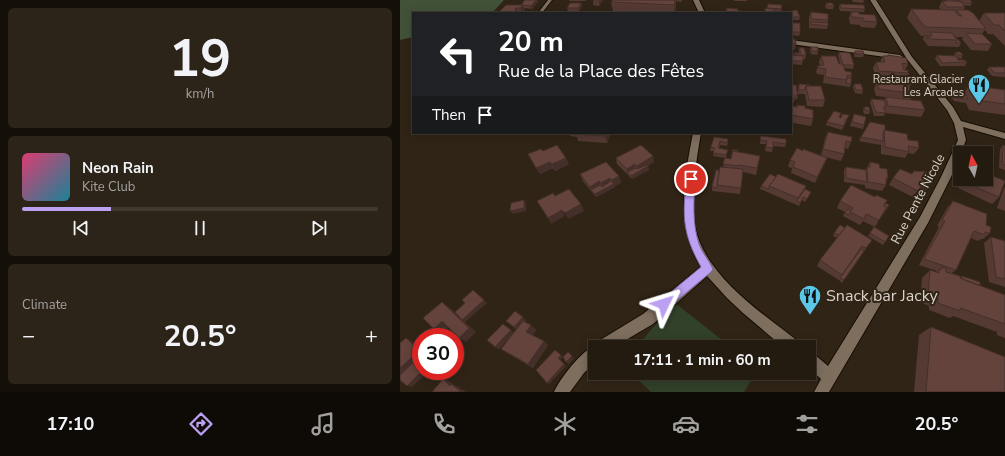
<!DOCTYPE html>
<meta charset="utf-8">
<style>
:root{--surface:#241b10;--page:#2c2419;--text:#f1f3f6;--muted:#a3a19f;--line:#413930;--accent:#bca0f2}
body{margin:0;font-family:"Nunito Sans",sans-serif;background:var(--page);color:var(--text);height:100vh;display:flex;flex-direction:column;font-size:15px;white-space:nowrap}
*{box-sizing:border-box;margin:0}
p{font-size:13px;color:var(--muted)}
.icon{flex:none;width:22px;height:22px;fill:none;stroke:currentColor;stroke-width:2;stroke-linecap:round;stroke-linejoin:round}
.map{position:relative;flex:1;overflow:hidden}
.sheet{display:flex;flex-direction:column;gap:8px;padding:8px;background:#140f09;width:400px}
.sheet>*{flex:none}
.guide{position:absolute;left:12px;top:12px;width:380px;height:122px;border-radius:0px;box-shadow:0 2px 10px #0003,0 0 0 1px var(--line);background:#202124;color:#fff;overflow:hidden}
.needle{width:26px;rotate:352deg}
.fabs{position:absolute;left:553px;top:146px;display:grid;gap:8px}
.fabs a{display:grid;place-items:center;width:40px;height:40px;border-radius:0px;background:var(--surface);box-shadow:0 2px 10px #0003,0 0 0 1px var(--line);font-size:20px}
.speed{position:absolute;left:12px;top:328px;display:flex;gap:8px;font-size:20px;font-weight:700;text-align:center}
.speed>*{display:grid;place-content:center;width:52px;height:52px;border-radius:50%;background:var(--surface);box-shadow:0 2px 10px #0003,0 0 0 1px var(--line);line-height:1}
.speed .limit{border:6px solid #d22;background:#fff;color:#111}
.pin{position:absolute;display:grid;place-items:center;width:34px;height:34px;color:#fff;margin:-17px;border:2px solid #fff;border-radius:50%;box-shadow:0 1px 4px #0007}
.me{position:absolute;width:44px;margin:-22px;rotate:49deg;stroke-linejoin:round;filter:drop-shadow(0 0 3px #0008)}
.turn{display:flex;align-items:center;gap:14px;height:84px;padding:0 20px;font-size:18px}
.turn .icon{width:52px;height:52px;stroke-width:2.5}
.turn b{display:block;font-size:28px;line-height:34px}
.then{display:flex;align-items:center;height:38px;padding:0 20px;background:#0003;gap:8px;font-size:15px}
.big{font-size:30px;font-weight:700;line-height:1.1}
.sheet .card{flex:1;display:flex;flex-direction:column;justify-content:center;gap:6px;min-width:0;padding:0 14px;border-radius:6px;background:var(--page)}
.sheet .dial{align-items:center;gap:0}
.dial b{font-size:52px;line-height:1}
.song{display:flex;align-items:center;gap:12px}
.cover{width:48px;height:48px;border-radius:6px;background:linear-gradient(135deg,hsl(340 70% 55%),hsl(190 70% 35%))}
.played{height:4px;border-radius:2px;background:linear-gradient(90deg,var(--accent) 25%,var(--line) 25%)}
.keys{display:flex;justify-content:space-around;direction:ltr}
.heat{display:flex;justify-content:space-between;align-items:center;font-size:22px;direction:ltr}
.trip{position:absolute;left:188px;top:340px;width:228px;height:40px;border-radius:0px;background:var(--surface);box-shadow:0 2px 10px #0003,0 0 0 1px var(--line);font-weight:700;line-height:40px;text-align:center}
.menu{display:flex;height:64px;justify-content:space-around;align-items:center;background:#0e0b06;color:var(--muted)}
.menu .icon{width:28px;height:28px}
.menu .active{color:var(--accent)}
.menu b{font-size:18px;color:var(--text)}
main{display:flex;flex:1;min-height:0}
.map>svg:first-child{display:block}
.green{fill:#32412a}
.forest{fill:#425239}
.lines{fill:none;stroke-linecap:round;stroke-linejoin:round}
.service-casing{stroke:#180d02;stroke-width:2}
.minor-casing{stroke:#180d02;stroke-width:2}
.service{fill:#7d6e5e;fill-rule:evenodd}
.minor{fill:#7d6e5e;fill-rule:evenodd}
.wall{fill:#553a34}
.shaded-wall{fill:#452f2a}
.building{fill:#63433c;stroke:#452f2a}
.route{fill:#bca0f2;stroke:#7a689d}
.labels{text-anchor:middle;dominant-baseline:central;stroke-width:4;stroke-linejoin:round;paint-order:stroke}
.far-poi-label{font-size:11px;fill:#dad2c9;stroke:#302416;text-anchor:end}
.street-label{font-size:13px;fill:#dad2c9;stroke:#302416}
.near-poi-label{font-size:16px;fill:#dad2c9;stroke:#302416;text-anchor:start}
</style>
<main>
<section class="sheet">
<div class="card dial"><b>19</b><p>km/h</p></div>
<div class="card">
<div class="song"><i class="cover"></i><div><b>Neon Rain</b><p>Kite Club</p></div></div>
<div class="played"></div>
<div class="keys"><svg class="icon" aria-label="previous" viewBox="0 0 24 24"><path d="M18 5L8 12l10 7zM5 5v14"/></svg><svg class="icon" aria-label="pause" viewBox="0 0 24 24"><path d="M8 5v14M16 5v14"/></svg><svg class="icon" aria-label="next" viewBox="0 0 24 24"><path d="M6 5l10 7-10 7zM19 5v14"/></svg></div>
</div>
<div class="card"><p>Climate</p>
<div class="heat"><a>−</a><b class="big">20.5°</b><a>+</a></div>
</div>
</section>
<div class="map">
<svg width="605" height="392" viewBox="0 0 605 392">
<rect width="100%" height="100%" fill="#302416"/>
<path class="green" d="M275,303L331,347H236Z
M231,373H356L344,392H251Z"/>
<path class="forest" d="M0,0H104L92,13H13V37L0,40Z"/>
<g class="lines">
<g class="service-casing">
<path id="service" d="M148,0H152L142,13H138Z"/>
</g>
<g class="minor-casing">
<path id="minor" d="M293,0H299L305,13H299Z
M470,0H476L512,57L553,107L561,121L605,133V139L563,127L566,140L551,177L528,223L429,392H414L421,379L409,368V352L414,354L428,366L520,217L541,177L558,140L554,123L547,110L507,59Z
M391,40L500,55L503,57L500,59L391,44Z
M293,133H301C296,163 290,197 295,227C305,276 362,313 399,342L401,347H383L343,313L327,298L307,276L253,324L214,347H195V362L184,373L170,392H154C159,380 183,348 196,346L197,342L243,314L301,267C275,224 284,180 293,133Z"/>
</g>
<use href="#service" class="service"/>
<use href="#minor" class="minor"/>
</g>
<path class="wall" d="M125,0H138V1L132,9L124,8L125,11L123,13H100L99,12L121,5Z
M169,0H186L185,1H170Z
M194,0H203L199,6L193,5V2Z
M213,0H282L281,2L276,1V9L275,13L213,11L211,2Z
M334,0H347V1H334Z
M452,0H464L463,3L453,2Z
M546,0H570L572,3L570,6L563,5L565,7L564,10L579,21L584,13H605V46L593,34H588L585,30L582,34L592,44L588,51L571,50L562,39L563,37H556L561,43L559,47L528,46L523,39L524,36H521L507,18L511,9L541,10L539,7L542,1H546Z
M181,3L182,6L179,11H168L167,8Z
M426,3L434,6L433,9H427L425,6Z
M440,4L465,9L464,12L440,11L439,7Z
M382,5L381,13L376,12L367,8Z
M397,10L400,17L399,20H391V13H386V12Z
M411,12L428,20L427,29L409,28V18Z
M451,12L459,14L477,22L475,28L461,27L460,25L450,24L449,18Z
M391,23L400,32L399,36L391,35Z
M391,39L396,44L394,50H393L392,54H391Z
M411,47L418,51L417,55L411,54L410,50Z
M399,48L406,55L405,59H403L402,65L391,64V55L394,56V53H399Z
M455,51L464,54L463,57H455L454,54Z
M439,52L454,65L453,69L444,68L445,71L452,75L451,78V84L450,87L423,83L424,75L417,74L416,72L418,66L420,65L419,62L421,56L440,64L438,55Z
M556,52L563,55L561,59L558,58V60L567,62L565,66H540L535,59L537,55L555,56L554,55Z
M488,55L508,64L505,70L509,73L507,78L512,82L509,88L512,96L510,99L525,110L521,117L485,113L484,116H474L470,102L471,99L484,100L486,97L476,96L474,89L477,82H480L481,78H476L473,68L476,62H480L483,56H487Z
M589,67H605V77L592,76L587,70Z
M399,84L411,86L425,100L423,107L407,106L405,94H398V87Z
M454,84L463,90L462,94L455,93L453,87Z
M391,85L398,96L397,99H395L394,102H391Z
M569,85L605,90V115L569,110L566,103L554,101L548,93L550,90L565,92Z
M397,105L405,108L413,119L411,126L393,123V131L392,134L383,133H391V108L397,107Z
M464,107L470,111L469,114H464L463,110Z
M454,114L464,125L463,129L450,126Z
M439,117L447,119L446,123H445L442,130L426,125L427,122Z
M485,130L508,140L519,148L514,154L508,153L505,158L481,154V145L459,141L461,137Z
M428,132L451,142L448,149L445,148L444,154L441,161L421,156L425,138Z
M169,133H211L207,143L178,141L177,137L170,136Z
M361,136L386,144L385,147L373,146L372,152L365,151L366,144H360Z
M314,137L328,142L327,146L320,145L319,149L327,154L326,158L331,159L332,150L337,152L360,156L356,175L343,172L340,194L312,191V187L319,170L323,168L325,158L313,156L314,151H310L311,147Z
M603,145L605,146V170L599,168L600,149Z
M143,151L169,164L155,171L153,168L140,174L128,154Z
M216,158L254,162L248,166L249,170L232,179L217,164Z
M427,158L424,165L415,183L391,173L392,168L388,167L390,160Z
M470,162L480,168L488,178L486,182V185L482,191L465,188V185L444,182V170L446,167L466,170Z
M180,174L219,176L221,183L214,186L215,187L196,197L183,181Z
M512,174L525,176L529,186L526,190L520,187L513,197L489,185L493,178Z
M376,177L406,186L405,189L411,192L405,202L402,200L399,206L360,189L361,186Z
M562,179H586L599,197L592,204L558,188Z
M605,187V211L597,208L604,188Z
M440,201L485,203L486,210L483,214V213L475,227L463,221L460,225L443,216L445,212L437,208Z
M553,201L586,225L590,233L583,239H581L578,241L571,238L556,270L552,273L560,278L562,276L580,286L604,295L605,294V338L597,335V332L553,316L550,318L529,310V306L520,302L522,278L530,270L536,272L537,271L519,265L539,227L537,226L547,208Z
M474,227L485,242L483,245L468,236Z
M434,233L472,240L442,283L439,280L417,266L420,260L437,238L433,236Z
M591,237L605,241V287L589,282L584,243Z
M126,320L124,322L136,330L132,335L148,345L133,368L107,353L101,349L112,335L99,349L95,347L114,332L116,329L106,321Z
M531,327L605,392H514L519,335Z
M381,373H389L386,377Z"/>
<path class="shaded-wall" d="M136,0H138V1L132,9L131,6Z
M200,0H203L199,6V2Z
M275,0L276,9L274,13V5Z
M181,3L182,6L179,11L178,8Z
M123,5L125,11L123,13H122L120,8Z
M116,8L118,13H115V12Z
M203,133H211L207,143L205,136Z
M253,156L254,162L248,166L249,170L232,179L231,176L238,172L237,166Z
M166,158L169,164L155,171L152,164Z
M427,158L424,165L415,183L417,177Z
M150,162L153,168L140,174L136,168Z
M235,164L236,171L227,172V169Z
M219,176L221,183L214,186L215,187L196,197L195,194L203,189L201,183L210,178L212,184H213L212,180Z
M199,181L202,188L191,190L190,187Z
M124,200L126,204V211L113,214L110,211Z
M181,204L184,211L168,219L165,213Z
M162,210L165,216L151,224L148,218Z
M73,290L87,303L65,322L76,332L66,342L59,338L42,302L49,307L62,319Z
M123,317L126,320L117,329L114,327Z
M42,321L50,326L42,333L34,329Z
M131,325L136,330L131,337L126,332Z
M111,330L114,333L99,349L95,347Z
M6,338L15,343L21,349V361L0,381V368Z
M144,341L148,345L133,368L128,364Z
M155,350L163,357L160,360L166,366L149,384L147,383L158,358Z
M168,352L174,358L169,364L166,362Z
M22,371H29L12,387L7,386Z
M43,379L51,382L54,385L59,387L66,392H59L50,386Z"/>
<path class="building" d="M125,0H136L131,6L121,5Z
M194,0H200L199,2H193Z
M213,0H275L274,5L211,2Z
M554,0H570L572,3L555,1Z
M542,1H560L565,7H547Z
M170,3H181L178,8H167Z
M426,3H432L434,6H428Z
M368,4L382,5L381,9L367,8Z
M440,4L464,5L465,9L441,8Z
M106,5H123L120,8H116L115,12H99Z
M327,8L338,9V11H342L341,13H326Z
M365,8L374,9V11H376V13H365Z
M511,9L554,10L559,16H562L556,10H568L573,13L586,29L525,27Z
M397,10L400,17H391V13H387L386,12Z
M411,12L428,14V20L411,19Z
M451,12H459V14L475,15L477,22L463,21V18L452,17Z
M584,13H605V31L599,25H594Z
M410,22L428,23V26L410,24Z
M391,23H400V32H391Z
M530,32L552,33L557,40L531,39L528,36H532Z
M566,33L582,34L592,44H575Z
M524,35L528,36L530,39L528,36L527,39Z
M554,36H555L561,43H556L557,40Z
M391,39H395L396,44H393V48L391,47Z
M411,47H418V51H412Z
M399,48H404L406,55H394V53H401Z
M455,51H463L464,54H456Z
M439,52L450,53L454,65H443Z
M556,52H560L563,55H558Z
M391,55L403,56V61H391Z
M488,55L506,58L508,64L502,63L504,70H507L509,73L479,71L476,62H485L483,56H488Z
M537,55L556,56L558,60H564L567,62L542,63Z
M421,56H436L439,64H443L445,71L451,72L452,75H447V80L425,77L426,69L419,68L418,66L424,65Z
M589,67H605V73H595Z
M482,76L512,78V82L498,80L499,83H506L509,93L479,89L477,82H484Z
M447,78H451V84L446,83Z
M399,84L410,85L411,86H406L405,88V90H399Z
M454,84H461L463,90H456Z
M506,84H508L512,96H508L509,93Z
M391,85H396L398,96L395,95V98H391Z
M569,85L605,90V104L576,100Z
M406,86H421L425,100H409Z
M550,90L565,92L568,99L557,98Z
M486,97L521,101L525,110L488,106Z
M471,99L484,100L486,107H483L486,113L476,112Z
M397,105L405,106V108L413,110V119L391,115V106L397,107Z
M464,107H469L470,111L465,110Z
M434,111L441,113L439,117L441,118L442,114L449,115L447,119H446L444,126L427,122Z
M454,114L466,117L464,125L452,122Z
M391,122H393V131L391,130Z
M470,122L485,125V130H484L483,133V141L461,137Z
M484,130L507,134L508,140L518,141L519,148L508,146L509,152L485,147Z
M428,132L452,137L451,142L446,141L444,154L423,149Z
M176,133H207L205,136L176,134Z
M361,136L386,139V144L373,142V148L366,147L367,141L360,140Z
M314,137L328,139L327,143L320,141L318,148L328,150L326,155L313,153L315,148L311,147Z
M157,145L166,158L152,164L150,162L136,168L128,154L141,149L143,151Z
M241,145L253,156L237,166L235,164L227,169L216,158Z
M603,145L605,146V165L602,164Z
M397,148L403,151V149L427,158L417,177L393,167L395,162L390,160Z
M332,150H338L337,152L333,151L332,153Z
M333,151L360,156L357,168L339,165V166L323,164L325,158L331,159Z
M206,162L219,176L212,180L210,178L201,183L199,181L190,187L180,174Z
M470,162L479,164L480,168L487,169L488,178H486V185L468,182L467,167H470Z
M246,165L248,166L231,176L227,172L236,168L237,169Z
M320,167L343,169L341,188L317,185Z
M446,167L466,170L467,182L446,178Z
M500,169L512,174L514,171L527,172L523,179L525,180L518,191L493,178Z
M316,170H319L317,188L312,187Z
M586,173L605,181L599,197L563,182L564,179H586Z
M370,174L376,177L369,186V189L361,186Z
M378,174L406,186L398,198L369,186Z
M525,176L534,177L529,186L523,183L525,180L523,179Z
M211,181L214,184L195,194L191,190L200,185L202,187Z
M451,185L475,197L476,195L487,200L484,206L487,207L479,220L466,214L464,219L450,212L453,208L440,201Z
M169,189L181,204L165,213L162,210L148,218L137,201L153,193L155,196Z
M405,189L411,192L407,199L403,197L400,203L397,201Z
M124,200V208L110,211L111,203Z
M553,201L587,214L586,225L591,227L590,233L585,232V235L574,231L556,270L524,259L545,221L542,220Z
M485,203L489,205L486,210H485L487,207L484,206Z
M448,209L451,211L449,215L445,213Z
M440,225L445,228L439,235L434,233Z
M447,225L472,240L466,248L462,246L442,275L420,260Z
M474,227L489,236L485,242L470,233Z
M591,237L605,241V279L596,277Z
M461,249L464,251L444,280L440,278Z
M541,267L546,269V272L560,276V278L605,295V324L560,308V311L538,303V298L528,295L530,270L539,273V269L541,270Z
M562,276L580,282V286L562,279Z
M73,290L84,300L62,320L55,312L65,303L62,300Z
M42,302L69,328L59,338L42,321L34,329L23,318Z
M115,311L123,317L114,327L106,321Z
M123,321L131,325L126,332L144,341L128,364L101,349Z
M103,324L111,330L95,347L87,340Z
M531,327L605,357V392H526Z
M6,338L19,351L0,368V343Z
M155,350L161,355L158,358L164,364L147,383L136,370Z
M168,352L172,356L166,362L163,357Z
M21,355V371H22L7,386L0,380V375Z
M384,373H389L387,375Z
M43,379L50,386L51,384L60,391L59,392H32Z"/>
<path class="route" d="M288,176H291L295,179C294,201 292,223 299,244C302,253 309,260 313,269L311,272L268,308L264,310L260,308L258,304L260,301L301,267C287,242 282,224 285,195C286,189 285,182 288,176Z"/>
<defs>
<g id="restaurant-pin" transform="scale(1.15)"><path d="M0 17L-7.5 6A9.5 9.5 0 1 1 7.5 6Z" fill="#5ac8e6" stroke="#302416"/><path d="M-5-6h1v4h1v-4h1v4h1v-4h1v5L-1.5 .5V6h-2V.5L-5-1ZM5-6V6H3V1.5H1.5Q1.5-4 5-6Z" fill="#111"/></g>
</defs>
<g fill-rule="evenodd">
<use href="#restaurant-pin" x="579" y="85"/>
<use href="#restaurant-pin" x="410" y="296"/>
</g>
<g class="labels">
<g class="far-poi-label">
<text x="564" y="79">Restaurant Glacier<tspan x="564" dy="13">Les Arcades</tspan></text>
</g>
<g class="street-label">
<text transform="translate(518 199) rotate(-62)">Rue Pente Nicole</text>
</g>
<g class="near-poi-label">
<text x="426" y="296">Snack bar Jacky</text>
</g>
</g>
</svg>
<div class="fabs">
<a><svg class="needle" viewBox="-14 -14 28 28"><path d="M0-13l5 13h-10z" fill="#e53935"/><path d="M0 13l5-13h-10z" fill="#a3a19f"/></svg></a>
</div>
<div class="speed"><div class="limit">30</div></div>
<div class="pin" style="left:291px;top:179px;background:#d93025"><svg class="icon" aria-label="arrive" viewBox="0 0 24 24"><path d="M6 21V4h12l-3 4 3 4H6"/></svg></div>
<svg class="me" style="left:264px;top:304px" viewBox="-20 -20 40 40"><path d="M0-17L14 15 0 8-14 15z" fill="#bca0f2" stroke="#fff" stroke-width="4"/></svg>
<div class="trip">17:11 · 1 min · 60 m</div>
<div class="guide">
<div class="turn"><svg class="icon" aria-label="left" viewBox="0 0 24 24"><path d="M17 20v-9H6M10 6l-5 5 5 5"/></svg><div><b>20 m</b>Rue de la Place des Fêtes</div></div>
<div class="then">Then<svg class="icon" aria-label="arrive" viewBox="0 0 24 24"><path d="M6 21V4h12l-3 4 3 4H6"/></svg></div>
</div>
</div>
</main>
<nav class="menu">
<b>17:10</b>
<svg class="icon active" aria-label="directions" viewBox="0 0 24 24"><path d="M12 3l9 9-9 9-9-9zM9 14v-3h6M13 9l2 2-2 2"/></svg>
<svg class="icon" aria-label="music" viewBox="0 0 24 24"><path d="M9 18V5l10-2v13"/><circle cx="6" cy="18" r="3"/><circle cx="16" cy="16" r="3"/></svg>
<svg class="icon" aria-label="phone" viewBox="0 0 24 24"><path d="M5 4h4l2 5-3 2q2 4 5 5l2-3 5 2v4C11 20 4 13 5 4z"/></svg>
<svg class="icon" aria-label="climate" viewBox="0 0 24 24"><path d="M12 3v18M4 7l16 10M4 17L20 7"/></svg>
<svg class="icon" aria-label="car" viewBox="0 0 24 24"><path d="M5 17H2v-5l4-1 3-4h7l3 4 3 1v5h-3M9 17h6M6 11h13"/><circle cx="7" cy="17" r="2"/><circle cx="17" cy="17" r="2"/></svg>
<svg class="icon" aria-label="filters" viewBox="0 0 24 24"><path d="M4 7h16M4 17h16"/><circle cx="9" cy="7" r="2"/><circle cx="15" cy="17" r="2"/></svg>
<b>20.5°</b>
</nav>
